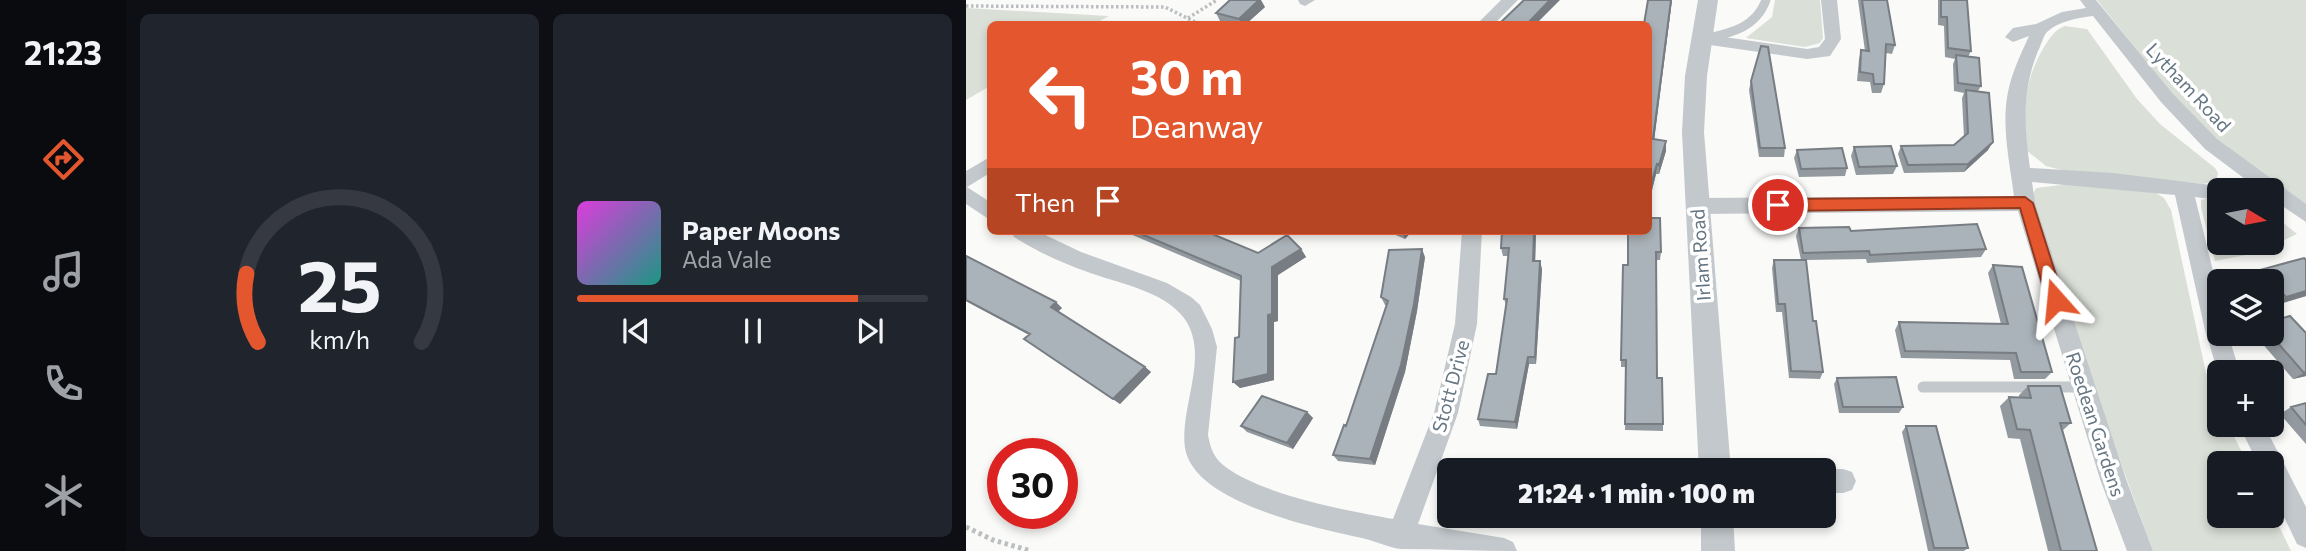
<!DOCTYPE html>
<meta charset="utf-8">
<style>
:root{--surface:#171b24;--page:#20242c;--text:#f1f3f6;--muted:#9ea1a6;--line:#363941;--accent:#e4572e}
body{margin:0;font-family:Commissioner,sans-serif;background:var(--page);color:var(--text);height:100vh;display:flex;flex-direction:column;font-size:26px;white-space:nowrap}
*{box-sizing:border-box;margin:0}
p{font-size:23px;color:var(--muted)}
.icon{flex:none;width:38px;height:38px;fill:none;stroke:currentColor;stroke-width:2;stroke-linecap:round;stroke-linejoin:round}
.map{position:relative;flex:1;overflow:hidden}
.panel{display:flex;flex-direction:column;gap:14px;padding:14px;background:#0d0f14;width:840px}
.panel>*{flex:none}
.top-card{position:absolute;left:21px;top:21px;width:665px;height:214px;border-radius:10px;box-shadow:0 4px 10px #0003;background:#e4572e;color:#fff;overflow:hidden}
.needle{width:46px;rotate:100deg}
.fabs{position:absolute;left:1241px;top:178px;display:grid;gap:14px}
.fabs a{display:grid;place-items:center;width:77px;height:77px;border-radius:10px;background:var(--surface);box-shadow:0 4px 10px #0003;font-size:35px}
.speed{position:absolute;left:21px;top:438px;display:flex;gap:14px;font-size:35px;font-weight:700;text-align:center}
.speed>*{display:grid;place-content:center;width:91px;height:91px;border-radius:50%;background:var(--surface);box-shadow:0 4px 10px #0003;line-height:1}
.speed .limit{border:10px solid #d22;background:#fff;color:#111}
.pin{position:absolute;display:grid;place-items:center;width:60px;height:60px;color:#fff;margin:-30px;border:4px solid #fff;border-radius:50%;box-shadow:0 2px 7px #0007}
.me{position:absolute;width:77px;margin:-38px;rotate:342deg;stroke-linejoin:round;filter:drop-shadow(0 0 5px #0008)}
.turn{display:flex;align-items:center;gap:24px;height:147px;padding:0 28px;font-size:32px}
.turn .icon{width:91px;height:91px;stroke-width:2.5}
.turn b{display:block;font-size:49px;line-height:60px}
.then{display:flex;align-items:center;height:66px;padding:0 28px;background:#0003;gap:14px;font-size:26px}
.panel .widget{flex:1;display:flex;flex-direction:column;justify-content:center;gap:10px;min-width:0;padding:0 24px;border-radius:10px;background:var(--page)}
.panel .dial{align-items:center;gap:0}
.dial svg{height:182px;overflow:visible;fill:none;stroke:var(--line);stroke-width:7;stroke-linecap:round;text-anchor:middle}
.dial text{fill:var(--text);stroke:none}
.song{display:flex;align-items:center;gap:21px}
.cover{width:84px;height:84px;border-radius:10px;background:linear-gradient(135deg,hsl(300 70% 55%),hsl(170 70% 35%))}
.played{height:7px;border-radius:4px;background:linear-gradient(90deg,var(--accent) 80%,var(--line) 80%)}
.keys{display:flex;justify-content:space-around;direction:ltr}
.panel .tiles{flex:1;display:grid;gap:14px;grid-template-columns:repeat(2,1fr)}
.trip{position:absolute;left:471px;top:458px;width:399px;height:70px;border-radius:10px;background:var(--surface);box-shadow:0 4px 10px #0003;font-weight:800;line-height:70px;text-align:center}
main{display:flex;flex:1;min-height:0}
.tab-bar{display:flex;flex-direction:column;width:126px;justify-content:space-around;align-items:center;background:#090b0e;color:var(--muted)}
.tab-bar .icon{width:49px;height:49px}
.tab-bar .selected{color:var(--accent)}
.tab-bar b{font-size:32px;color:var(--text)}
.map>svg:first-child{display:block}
.green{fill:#dadfd7}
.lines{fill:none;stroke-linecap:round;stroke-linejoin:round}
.path-far1{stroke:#bbbfc2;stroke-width:3.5;stroke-dasharray:2.5 2.5;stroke-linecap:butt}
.path{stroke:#bbbfc2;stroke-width:5;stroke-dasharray:3.5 3.5;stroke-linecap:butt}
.service-far1{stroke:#c3c8cc;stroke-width:9}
.service{stroke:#c3c8cc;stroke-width:11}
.minor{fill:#c3c8cc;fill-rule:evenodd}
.tertiary{fill:#c3c8cc;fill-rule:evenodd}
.wall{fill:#929a9f}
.shaded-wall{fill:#777d82}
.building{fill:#aab3b9;stroke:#777d82;stroke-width:2}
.route{fill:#e4572e;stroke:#94391e;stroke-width:2}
.labels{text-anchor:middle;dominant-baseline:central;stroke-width:7;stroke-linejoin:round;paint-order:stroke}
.street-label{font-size:19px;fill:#657683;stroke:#fff}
</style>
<main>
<nav class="tab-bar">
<b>21:23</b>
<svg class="icon selected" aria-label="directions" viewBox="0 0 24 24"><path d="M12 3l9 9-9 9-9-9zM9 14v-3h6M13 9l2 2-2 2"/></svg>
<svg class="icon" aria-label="music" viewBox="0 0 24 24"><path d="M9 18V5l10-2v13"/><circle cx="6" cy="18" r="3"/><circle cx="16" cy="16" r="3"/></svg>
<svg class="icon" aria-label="phone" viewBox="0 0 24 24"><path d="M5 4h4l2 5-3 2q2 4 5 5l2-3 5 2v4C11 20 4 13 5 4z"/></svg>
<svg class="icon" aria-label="climate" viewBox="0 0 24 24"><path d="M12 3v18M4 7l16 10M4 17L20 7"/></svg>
</nav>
<section class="panel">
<div class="tiles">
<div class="widget dial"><svg viewBox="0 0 100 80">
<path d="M14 69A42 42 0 1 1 86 69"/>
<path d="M14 69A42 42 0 0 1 9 39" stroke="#e4572e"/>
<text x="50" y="56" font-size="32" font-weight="700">25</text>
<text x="50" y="72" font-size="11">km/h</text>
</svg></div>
<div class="widget">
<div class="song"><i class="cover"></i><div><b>Paper Moons</b><p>Ada Vale</p></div></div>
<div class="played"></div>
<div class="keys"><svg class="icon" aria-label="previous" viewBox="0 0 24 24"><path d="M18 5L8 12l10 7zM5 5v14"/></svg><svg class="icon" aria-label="pause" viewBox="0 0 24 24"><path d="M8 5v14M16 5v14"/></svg><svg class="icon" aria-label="next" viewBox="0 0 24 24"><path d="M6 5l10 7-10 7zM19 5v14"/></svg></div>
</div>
</div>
</section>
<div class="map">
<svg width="1340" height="551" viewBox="0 0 1340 551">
<rect width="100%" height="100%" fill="#fafaf8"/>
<path class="green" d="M809,0H854L857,38L854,43L839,47L780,38L806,17Z
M1131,0H1340V209L1252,144L1206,94Z
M0,8L143,16L128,24H24V86L0,100Z
M1099,26L1121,29L1171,99L1194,124L1249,168L1252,173L1250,181L1237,184L1099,171L1080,166L1060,150C1058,109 1057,80 1080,44C1086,35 1089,30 1099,26Z
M1112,183L1187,191L1198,198L1205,210L1240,373L1253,406V425H1262L1282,464H1253V516H1306V512L1325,551H1187L1146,439L1066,196L1070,188Z
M1243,198L1253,199V243H1306V214L1331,234L1291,253L1249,261L1235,208V200Z"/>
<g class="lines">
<path class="path-far1" d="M0,6L199,7L233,24
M222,18L251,0"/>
<path class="path" d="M0,527L27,540L65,551"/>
<path class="service-far1" d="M738,39C764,33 790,28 800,0"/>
<path class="service" d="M957,387H1118"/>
<path class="minor" d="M332,0H349L339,6L334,4Z
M535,0H552L528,24H511Z
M855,0H871L875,39L864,56L841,59L737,44L729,39L737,34L841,49L853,47L859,39Z
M1114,0H1130L1207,94L1251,139L1340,204V222L1306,199V191H1295L1239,149L1195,102L1127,16C1112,18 1092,21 1081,32C1077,36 1075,46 1072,51C1056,90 1058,127 1064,168L1147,173L1253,186L1261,191H1253V200L1229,197L1253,296V334H1262L1274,373H1253V376L1239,330L1209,195L1066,182L1069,203L1160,479L1187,551H1161L1134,479L1052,211L730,214L723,211L720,206L723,201L730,198L1048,196C1044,164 1035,125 1042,92C1046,72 1055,54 1063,36L1047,42L1039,37L1047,28L1070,24L1096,12L1120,8Z
M24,157V173L1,187L24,202V220L0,204V171Z
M45,231H71L115,252L201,283L225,297L234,305L246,329L251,347L242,435C244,446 247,456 256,464C291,494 382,511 427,519L468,413L489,324L496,231H516L511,324L492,413L452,524L538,538L547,542L551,551C513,551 473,549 435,549C425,548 411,542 400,539C354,529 228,504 219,448C213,407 245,355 218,318C197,290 150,283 119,271C94,262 70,251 48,237Z
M1273,425H1298L1340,507V548L1331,544L1306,492V464H1292Z
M858,469H877L886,472L890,481L886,490L877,493H858V471H853Z"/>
<path class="tertiary" d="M732,0H752L741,76L738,132L765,471H733L716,132L719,76Z
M735,516H767L769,551H735Z"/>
</g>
<path class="wall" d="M706,0L688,139L700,141V151L693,174H690L685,194H682V24Z
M892,0H921L929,45L926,54L920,53L918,84L915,93H906L904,82L891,81L893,59L895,50L899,51Z
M972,0H1001L1005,51L1002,57L1015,86L1012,91L1022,150L998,172L938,173L932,154L935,146L988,145L998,137L996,98L998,93L988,91L987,64L989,59L979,57L978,26L972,25Z
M299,7L280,24H266L254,21L250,13Z
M785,81L819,148L818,157H793L783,90Z
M888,147L931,166L927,174L890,175L885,156Z
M831,150L881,168L879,176L833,177L828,158Z
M833,228L885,231L1020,249L1015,257L901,263L900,259L839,260L847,321L857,372L854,379L823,378L816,312H810L806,268L808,260H835L830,236Z
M157,231H239L292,253L335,249L340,257L312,275V321L308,322V380L274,388L267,382L273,337L275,281Z
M420,231H446L439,239Z
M536,231H570L569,261L576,269L570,364H563L551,429L514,426L512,419L530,374L540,305L538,299L542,256H537L535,248Z
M662,231L695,252L694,260H690L691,378L697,424V431L659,430L660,367H655V360L662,265Z
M0,256L96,308L92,312L179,367L185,372L154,404L66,344L63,335L0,301Z
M459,257L451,311L439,372L409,465L372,461L367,455L380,426L421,306L419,305L415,297Z
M1340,260V296L1310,305L1306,300V282H1288L1285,278L1294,270Z
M1027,265L1086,372L1079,379H1048L1044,360L935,358L929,330L933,322L1035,324L1022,273Z
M1340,333V376L1327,379L1288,334Z
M871,378L937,407L933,413H873L868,384Z
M1062,386L1105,423L1097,430L1131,551H1082L1054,439L1042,438L1034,406L1043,397H1053V395Z
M1340,403V444L1314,414L1325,407Z
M341,412L347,418L327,449L281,432L275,426Z
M940,426L1002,548L998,551H962L936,432Z"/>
<path class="shaded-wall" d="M293,0H295L299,7L280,24H276L273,19Z
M584,0H594L570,24H561Z
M705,0H706L687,149V139Z
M700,141V151L693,174V165Z
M1027,142L1022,150L998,172L1002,164Z
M691,164L690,174L685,194V184Z
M436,231H446L439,239Z
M568,231H570L569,269L567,261Z
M335,249L340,257L312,275V321L308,322V380L274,388L267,382L302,315L306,267Z
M456,249L459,257L451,311L439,372L409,465L404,459Z
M574,261L576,269L570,364L569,357Z
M1340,291V296L1310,305L1320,297Z
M90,302L96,308L91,312L85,307Z
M562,357L563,364L551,429L549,422Z
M179,367L185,372L154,404L147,399Z
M1340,372V376L1327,379L1338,373Z
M341,412L347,418L327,449L321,443Z"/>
<path class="building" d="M264,0H293L273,19L250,13Z
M558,0H584L561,24H533Z
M682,0H705L687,139L700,141L693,165L691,164L685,184H682V24H678Z
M896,0H921L929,45L920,44L918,84H908L907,74L894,72L895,50L903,51Z
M975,0H1001L1005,51L982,48L981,17H975Z
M795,46L802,47L819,148H794L785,81Z
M990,55L1013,58L1015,86L992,83Z
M1000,90L1023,93L1027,142L1002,164L942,165L935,146L988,145L1002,133Z
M925,146L931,166L893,167L888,147Z
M876,148L881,168L835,169L831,150Z
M682,218H694L695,252H690L691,378H696L697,424H659L660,360H655L657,265H662V231H682Z
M1011,224L1020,249L904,255L903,251L837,253L833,228L883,227L885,231Z
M168,231H239L292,253L321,235L335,249L306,267V314L302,315V374L267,382L269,338L273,337L275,276Z
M536,231H568L567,261H574L569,357H562L549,422L512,419L522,374H530L541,299H538L543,248H535Z
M456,249L448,304L435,365L404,459L367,455L378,425L380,426L422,301L415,297L423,250Z
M0,256L90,302L85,307L179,367L147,399L58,339L64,334L0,300Z
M1338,258L1340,260V291L1320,297L1294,270Z
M808,260H840L847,321H850L857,372L825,371L819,304H812Z
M1027,265L1056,267L1086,372H1055L1050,353L939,351L933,322L1042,324Z
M1324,316L1340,333V372L1338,373L1304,334H1306V321Z
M930,377L937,407H877L871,378Z
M1062,386H1094L1105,423H1094L1131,551H1095L1064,430L1051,429L1043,397L1065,398Z
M296,396L341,412L321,443L275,426Z
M1340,403V425L1325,407Z
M940,426H970L1002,548H968Z
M573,461L648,465V462L701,465V471H572Z"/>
<path class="route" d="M1059,197L1067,203L1098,300L1095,305H1084L1081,300L1054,208L812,211L805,205L812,199Z"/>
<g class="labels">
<g class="street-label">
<text transform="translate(1223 87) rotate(47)">Lytham Road</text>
<text transform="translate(734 255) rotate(-94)">Irlam Road</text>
<text transform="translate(484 386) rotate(-75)">Stott Drive</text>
<text transform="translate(1130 424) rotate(72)">Roedean Gardens</text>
</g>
</g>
</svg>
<div class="fabs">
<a><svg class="needle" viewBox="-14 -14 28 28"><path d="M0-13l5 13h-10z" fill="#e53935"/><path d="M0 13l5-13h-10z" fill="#9ea1a6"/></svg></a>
<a><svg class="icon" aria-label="layers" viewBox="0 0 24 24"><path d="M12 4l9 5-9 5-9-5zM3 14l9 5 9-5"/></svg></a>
<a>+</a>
<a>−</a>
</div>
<div class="speed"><div class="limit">30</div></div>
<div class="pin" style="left:812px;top:205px;background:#d93025"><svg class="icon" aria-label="arrive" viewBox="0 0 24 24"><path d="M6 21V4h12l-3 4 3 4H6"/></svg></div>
<svg class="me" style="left:1090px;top:300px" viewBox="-20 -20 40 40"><path d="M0-17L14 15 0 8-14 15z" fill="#e4572e" stroke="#fff" stroke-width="4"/></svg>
<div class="trip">21:24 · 1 min · 100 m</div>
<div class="top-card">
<div class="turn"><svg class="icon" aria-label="left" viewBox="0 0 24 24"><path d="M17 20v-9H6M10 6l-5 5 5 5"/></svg><div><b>30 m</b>Deanway</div></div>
<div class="then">Then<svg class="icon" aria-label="arrive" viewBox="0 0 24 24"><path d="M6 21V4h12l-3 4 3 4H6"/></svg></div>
</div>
</div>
</main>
